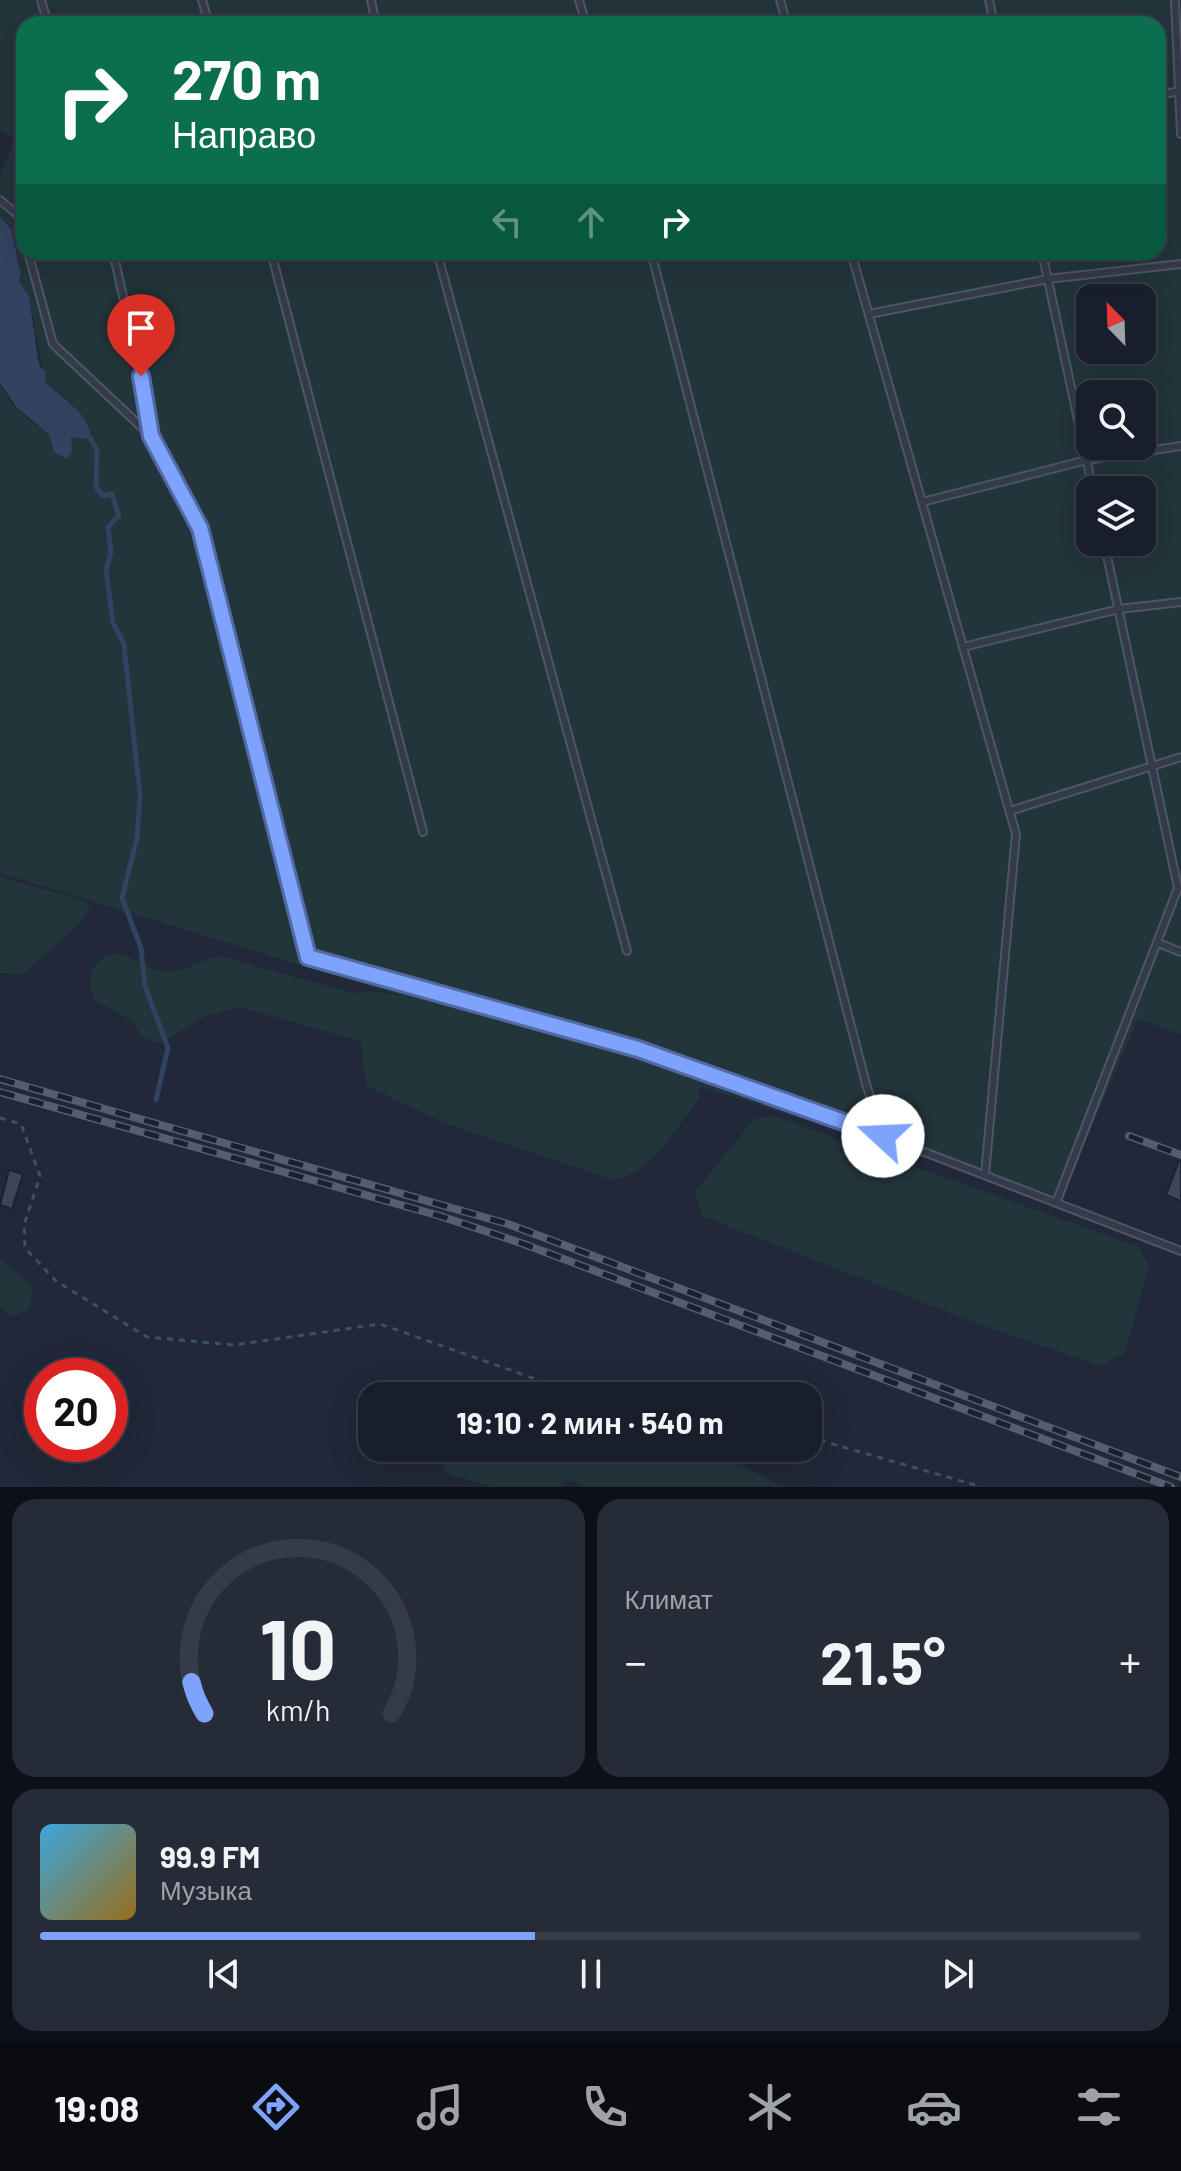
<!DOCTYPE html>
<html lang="ru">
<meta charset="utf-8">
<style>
:root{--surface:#181e2b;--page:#252b37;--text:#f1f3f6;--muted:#9fa2a9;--line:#363c47;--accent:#7da3fc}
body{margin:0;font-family:Barlow,sans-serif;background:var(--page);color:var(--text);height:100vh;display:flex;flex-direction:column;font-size:30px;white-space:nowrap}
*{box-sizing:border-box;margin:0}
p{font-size:26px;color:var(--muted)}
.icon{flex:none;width:44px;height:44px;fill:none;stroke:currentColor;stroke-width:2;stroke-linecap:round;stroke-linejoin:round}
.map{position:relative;height:1487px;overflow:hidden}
.sheet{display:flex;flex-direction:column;gap:12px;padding:12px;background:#0d1018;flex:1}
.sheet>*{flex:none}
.top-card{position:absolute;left:16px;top:16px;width:1150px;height:244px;border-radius:24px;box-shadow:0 8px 32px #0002,0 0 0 2px var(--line);background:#0b6e4f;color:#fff;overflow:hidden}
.needle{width:52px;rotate:337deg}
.controls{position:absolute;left:1076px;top:284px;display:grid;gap:16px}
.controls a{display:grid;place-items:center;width:80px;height:80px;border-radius:16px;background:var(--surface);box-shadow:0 8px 32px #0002,0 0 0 2px var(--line);font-size:40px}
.speed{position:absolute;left:24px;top:1358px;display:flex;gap:16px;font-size:40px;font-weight:700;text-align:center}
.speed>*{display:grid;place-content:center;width:104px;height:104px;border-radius:50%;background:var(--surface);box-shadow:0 8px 32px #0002,0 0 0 2px var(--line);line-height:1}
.speed .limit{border:12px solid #d22;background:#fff;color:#111}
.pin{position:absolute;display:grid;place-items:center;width:68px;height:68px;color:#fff;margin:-82px -34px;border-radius:50% 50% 50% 0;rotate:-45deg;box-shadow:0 0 8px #0007}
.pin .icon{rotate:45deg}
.me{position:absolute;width:88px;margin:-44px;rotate:290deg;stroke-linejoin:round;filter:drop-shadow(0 0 6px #0008)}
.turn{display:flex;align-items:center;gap:28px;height:168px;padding:0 24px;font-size:36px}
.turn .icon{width:104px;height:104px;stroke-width:2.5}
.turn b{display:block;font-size:56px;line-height:68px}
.lanes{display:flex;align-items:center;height:76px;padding:0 24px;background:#0003;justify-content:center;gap:40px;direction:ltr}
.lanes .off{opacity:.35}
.big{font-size:60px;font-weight:700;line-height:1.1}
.sheet .widget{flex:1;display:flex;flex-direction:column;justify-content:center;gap:12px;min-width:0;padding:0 28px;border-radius:24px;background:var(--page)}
.sheet .dial{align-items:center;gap:0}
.dial svg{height:208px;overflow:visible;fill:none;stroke:var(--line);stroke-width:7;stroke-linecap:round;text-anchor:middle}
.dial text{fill:var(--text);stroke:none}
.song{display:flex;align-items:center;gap:24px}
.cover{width:96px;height:96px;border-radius:12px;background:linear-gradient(135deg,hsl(200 70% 55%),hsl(40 70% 35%))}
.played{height:8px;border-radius:4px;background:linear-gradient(90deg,var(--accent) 45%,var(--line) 45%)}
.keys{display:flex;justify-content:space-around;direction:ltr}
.heat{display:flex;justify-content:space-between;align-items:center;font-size:44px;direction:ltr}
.sheet .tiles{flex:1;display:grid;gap:12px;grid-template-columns:1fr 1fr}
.widget:last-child{grid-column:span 2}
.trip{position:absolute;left:358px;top:1382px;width:464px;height:80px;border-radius:24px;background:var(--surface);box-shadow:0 8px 32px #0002,0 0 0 2px var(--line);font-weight:700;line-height:80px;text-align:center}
.tabs{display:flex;height:128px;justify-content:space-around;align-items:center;background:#0a0c11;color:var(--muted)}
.tabs .icon{width:56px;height:56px}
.tabs .on{color:var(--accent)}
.tabs b{font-size:36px;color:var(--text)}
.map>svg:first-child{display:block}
.green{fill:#22353a;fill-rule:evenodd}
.water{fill:#324261}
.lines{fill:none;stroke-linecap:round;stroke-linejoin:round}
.stream{stroke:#324261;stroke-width:5}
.building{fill:#3b4659;stroke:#1b2230;stroke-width:2}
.service-casing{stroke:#4e5564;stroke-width:10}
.path{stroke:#3f5257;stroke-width:3;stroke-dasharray:6 6;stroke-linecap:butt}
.service{stroke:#333a49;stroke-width:6}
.rail-casing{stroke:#555e71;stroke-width:8}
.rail{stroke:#19202e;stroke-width:5;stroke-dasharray:15;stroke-linecap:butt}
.route-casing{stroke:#516aa4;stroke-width:20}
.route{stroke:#7da3fc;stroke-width:14}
</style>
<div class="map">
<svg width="1181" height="1487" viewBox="0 0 1181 1487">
<rect width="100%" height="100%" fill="#202839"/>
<path class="green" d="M0,0H1181V1034L1138,1019L1061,1199L700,1087L699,1099C675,1129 653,1173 613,1180L452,1126L368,1087C361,1071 366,1058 360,1041L239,1007L206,1016L160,1043L142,1037L133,1021L95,1000C90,988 87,976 96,964C119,936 144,974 171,972C187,970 204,959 220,956L354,993L371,991L402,996L0,873V383C12,413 41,433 71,437L82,417L72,404L45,381L29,297L19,280L20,264L11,229L0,217V177L14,139L0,131ZM24,24H1158V252H24ZM1090,298H1142V350H1090ZM1090,394H1142V446H1090ZM1090,490H1142V542H1090Z
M0,877L86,901L90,909L76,927L22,975L0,973Z
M774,1116L1139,1247L1149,1266L1125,1353L1100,1366L968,1320L702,1216L695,1192L754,1119Z
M0,1258L33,1288L29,1309L13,1317L0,1307Z
M443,1448H546L567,1460L609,1463L711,1451L784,1487H583L569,1479L560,1487H492L446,1473L436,1454Z"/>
<path class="water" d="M0,217L11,229L21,274L19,280L29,297L38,359L40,367L45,371V381C60,399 89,410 91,439L71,437L72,451L67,459L54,452L49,434L17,408L0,383Z"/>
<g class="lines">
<path class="stream" d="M91,439L97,451L96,487L103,496L112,494L119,516L108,527L111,552L106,569L113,623L124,644L140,796L137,838L122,898L141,948L145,986L168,1048L156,1100"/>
</g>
<path class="building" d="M1180,1158H1181V1201L1166,1195Z
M9,1170L23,1174L12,1209L0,1205Z"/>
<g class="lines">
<g class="service-casing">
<path id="service" d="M41,0L48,24
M202,0L209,24
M371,0L376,24
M579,0L586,24
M780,0L787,24
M989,0L994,24
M1175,0L1181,134
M1158,95L1181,91
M0,200L19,216L24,236
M28,252L53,344L151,436L200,528L308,957L638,1049L883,1136L1181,1251
M113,252L148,407L151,436
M271,252L423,832
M437,252L627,951
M651,252L866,1084L883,1136
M851,252L1016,834L985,1175
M1042,252L1093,490
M869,314L1048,279L1181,264
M922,502L1087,460L1181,446
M963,647L1119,609L1181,602
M1010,811L1181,757
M1158,943L1181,952
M1056,1203L1178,888L1104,542"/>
</g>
<path class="path" d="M0,1118L21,1124L40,1176L24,1225L25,1248L56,1281L147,1337L234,1345L380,1324L584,1396
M808,1437L982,1487"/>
<use href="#service" class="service"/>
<g class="rail-casing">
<path id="rail" d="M0,1079L508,1224L1181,1477
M0,1092L440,1216L521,1243L1171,1487
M1129,1136L1181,1155"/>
</g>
<use href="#rail" class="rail"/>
</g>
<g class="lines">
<g class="route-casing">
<path id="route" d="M141,376L151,436L200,528L308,957L638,1049L883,1136"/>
</g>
<use href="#route" class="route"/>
</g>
</svg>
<div class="controls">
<a><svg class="needle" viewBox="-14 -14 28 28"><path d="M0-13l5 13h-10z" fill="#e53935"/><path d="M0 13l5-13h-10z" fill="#9fa2a9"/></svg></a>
<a><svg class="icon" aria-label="search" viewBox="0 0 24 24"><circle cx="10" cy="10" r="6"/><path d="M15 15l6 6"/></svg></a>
<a><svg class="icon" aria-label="layers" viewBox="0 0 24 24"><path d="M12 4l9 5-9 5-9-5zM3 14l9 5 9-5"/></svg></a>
</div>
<div class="speed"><div class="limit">20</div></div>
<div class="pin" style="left:141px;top:376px;background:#d93025"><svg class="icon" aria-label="arrive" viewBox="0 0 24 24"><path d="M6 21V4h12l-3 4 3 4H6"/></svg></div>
<svg class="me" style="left:883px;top:1136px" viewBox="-20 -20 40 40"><circle r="19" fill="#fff"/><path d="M0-13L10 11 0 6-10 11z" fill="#7da3fc"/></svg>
<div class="trip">19:10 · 2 мин · 540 m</div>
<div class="top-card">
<div class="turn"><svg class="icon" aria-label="right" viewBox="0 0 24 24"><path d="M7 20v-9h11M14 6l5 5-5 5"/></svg><div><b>270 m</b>Направо</div></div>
<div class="lanes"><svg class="icon off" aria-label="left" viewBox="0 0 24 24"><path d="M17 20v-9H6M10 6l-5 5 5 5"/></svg><svg class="icon off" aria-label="ahead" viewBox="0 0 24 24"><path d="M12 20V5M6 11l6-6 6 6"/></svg><svg class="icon" aria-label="right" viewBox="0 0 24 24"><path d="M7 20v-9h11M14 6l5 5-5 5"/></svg></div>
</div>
</div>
<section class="sheet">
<div class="tiles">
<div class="widget dial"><svg viewBox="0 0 100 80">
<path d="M14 69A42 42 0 1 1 86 69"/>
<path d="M14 69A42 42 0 0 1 9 57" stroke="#7da3fc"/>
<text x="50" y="56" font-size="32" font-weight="700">10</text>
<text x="50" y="72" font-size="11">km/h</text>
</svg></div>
<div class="widget"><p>Климат</p>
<div class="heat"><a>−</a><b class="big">21.5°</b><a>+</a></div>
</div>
<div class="widget">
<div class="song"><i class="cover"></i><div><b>99.9 FM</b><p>Музыка</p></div></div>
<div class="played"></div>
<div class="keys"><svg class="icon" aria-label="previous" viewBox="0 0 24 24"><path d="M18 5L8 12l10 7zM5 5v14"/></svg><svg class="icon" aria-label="pause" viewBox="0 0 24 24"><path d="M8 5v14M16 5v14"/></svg><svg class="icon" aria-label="next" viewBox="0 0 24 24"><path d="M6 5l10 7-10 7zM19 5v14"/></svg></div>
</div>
</div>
</section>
<nav class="tabs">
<b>19:08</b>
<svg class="icon on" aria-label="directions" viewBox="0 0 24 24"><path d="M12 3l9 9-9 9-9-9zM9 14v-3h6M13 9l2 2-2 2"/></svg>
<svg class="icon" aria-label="music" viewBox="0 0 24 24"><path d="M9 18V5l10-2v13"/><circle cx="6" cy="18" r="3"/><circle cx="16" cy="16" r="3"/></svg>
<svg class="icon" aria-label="phone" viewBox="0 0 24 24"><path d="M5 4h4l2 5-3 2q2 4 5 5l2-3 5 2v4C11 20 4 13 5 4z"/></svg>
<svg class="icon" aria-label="climate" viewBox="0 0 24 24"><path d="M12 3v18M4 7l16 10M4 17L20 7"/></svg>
<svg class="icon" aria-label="car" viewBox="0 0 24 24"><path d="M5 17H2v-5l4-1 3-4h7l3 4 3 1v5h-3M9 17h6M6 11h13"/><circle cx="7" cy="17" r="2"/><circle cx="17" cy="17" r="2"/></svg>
<svg class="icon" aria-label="filters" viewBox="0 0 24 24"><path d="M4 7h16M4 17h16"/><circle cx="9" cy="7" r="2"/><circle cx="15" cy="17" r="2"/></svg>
</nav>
